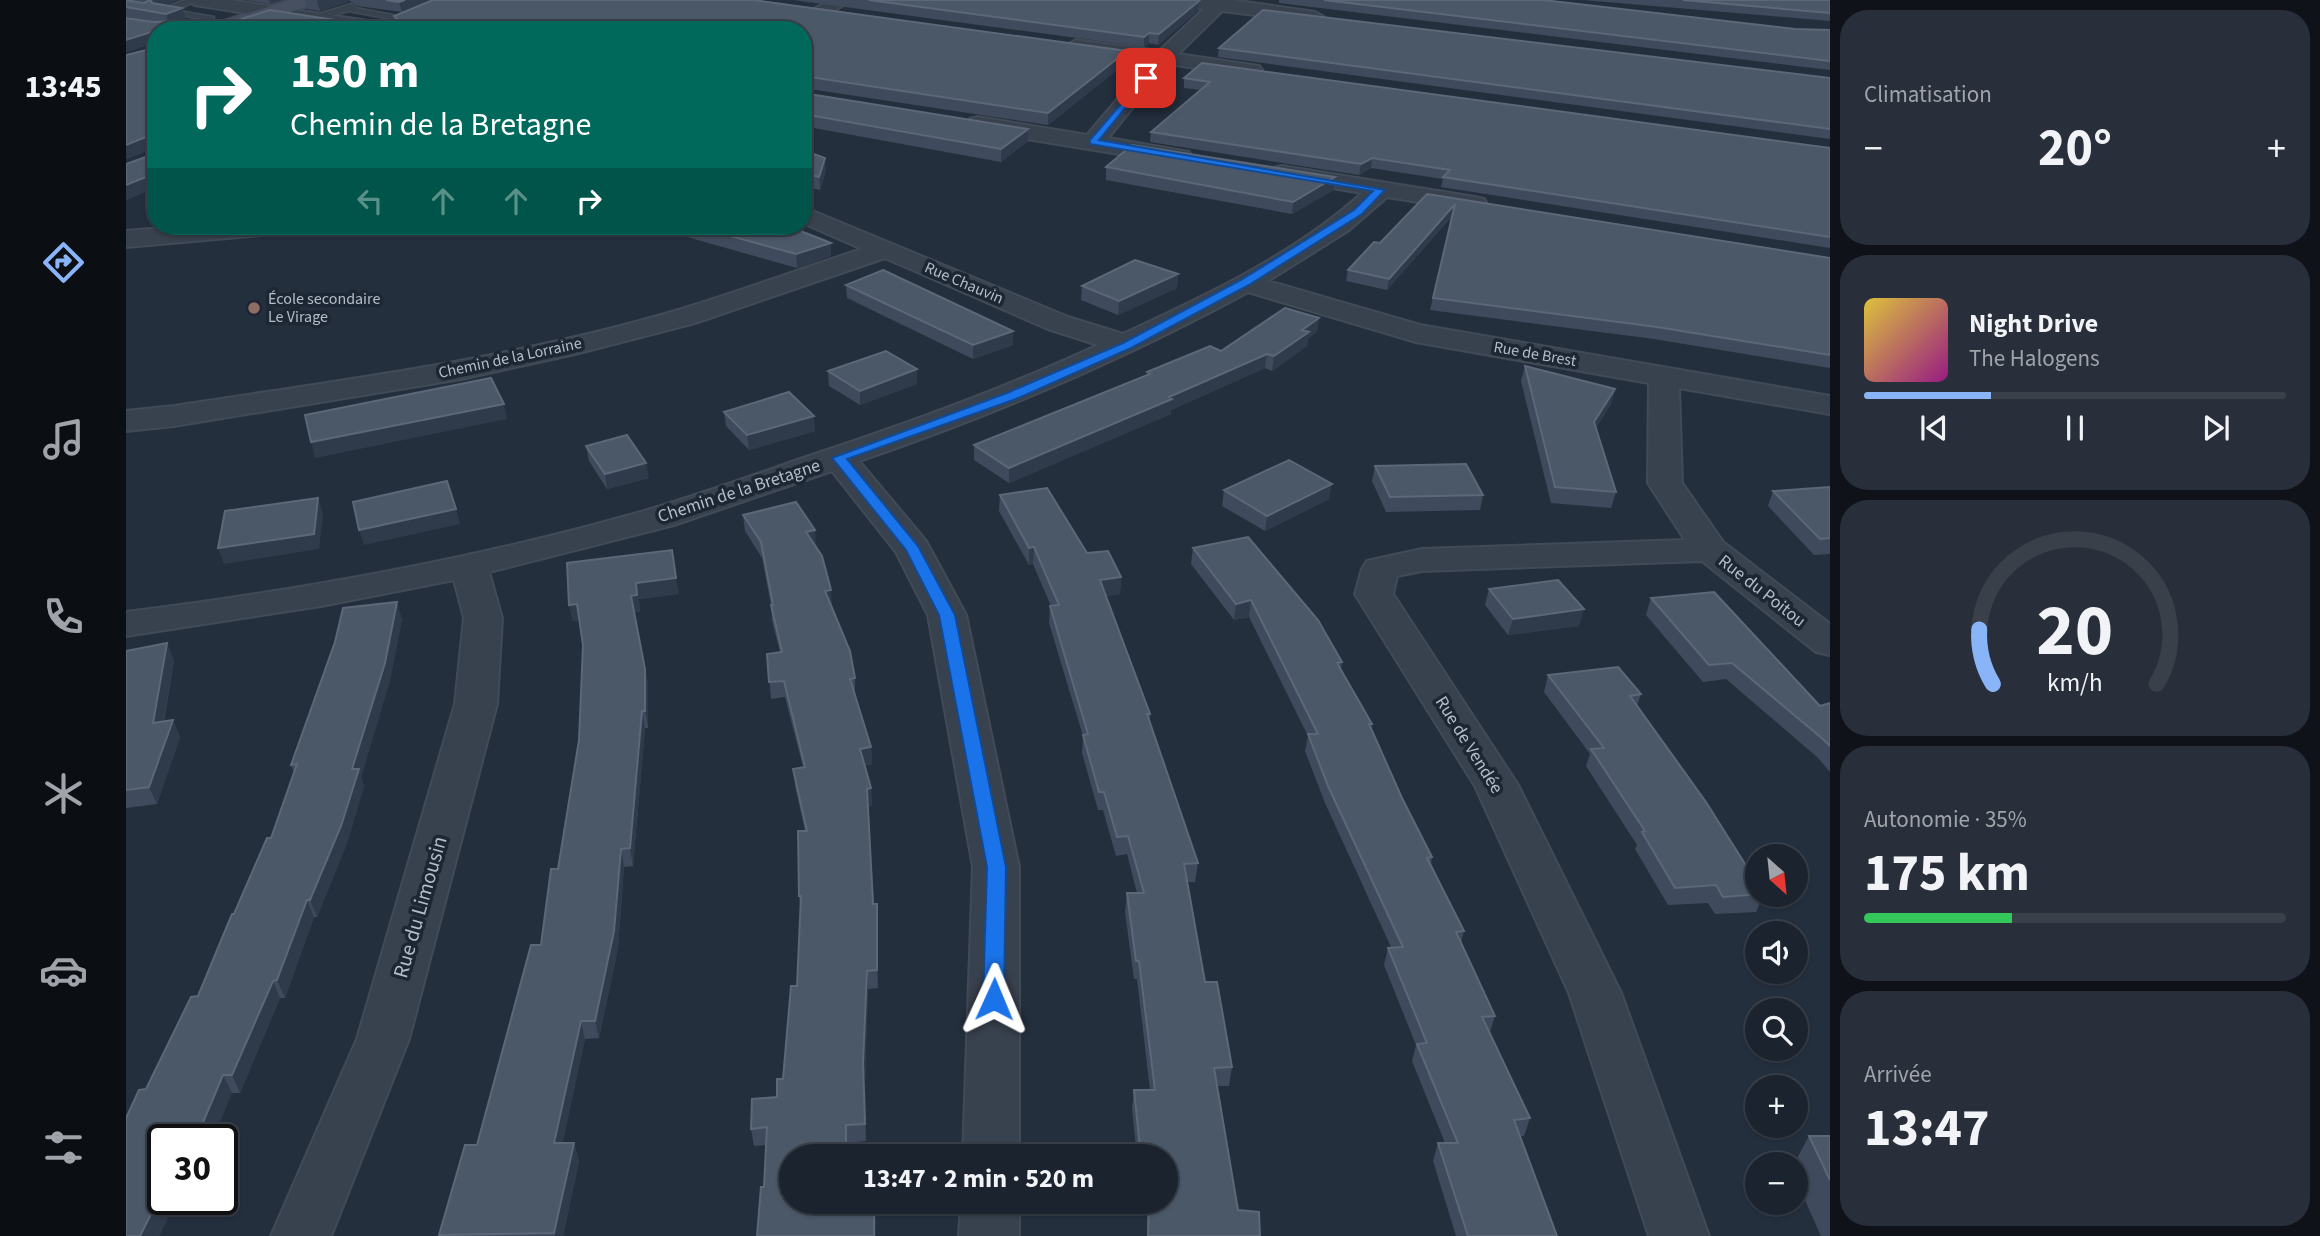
<!DOCTYPE html>
<html lang="fr">
<meta charset="utf-8">
<style>
:root{--surface:#1b232e;--page:#282f3a;--text:#f1f3f6;--muted:#a0a4aa;--line:#39404a;--accent:#8ab4f8}
body{margin:0;font-family:"Source Sans 3",sans-serif;background:var(--page);color:var(--text);height:100vh;display:flex;flex-direction:column;font-size:26px;white-space:nowrap}
*{box-sizing:border-box;margin:0}
p{font-size:23px;color:var(--muted)}
.icon{flex:none;width:38px;height:38px;fill:none;stroke:currentColor;stroke-width:2;stroke-linecap:round;stroke-linejoin:round}
.map{position:relative;flex:1;overflow:hidden}
.drawer{display:flex;flex-direction:column;gap:10px;padding:10px;background:#0f1319;width:490px}
.drawer>*{flex:none}
.guide{position:absolute;left:21px;top:21px;width:665px;height:214px;border-radius:28px;box-shadow:0 2px 5px #0004,0 0 0 2px var(--line);background:#00695c;color:#fff;overflow:hidden}
.needle{width:46px;rotate:153deg}
.tools{position:absolute;left:1619px;top:844px;display:grid;gap:14px}
.tools a{display:grid;place-items:center;width:63px;height:63px;border-radius:50%;background:var(--surface);box-shadow:0 2px 5px #0004,0 0 0 2px var(--line);font-size:35px}
.speed{position:absolute;left:21px;top:1124px;display:flex;gap:14px;font-size:35px;font-weight:700;text-align:center}
.speed>*{display:grid;place-content:center;width:91px;height:91px;border-radius:50%;background:var(--surface);box-shadow:0 2px 5px #0004,0 0 0 2px var(--line);line-height:1}
.speed .limit{border:4px solid #111;border-radius:10px;background:#fff;color:#111}
.pin{position:absolute;display:grid;place-items:center;width:60px;height:60px;color:#fff;margin:-30px;border-radius:14px;box-shadow:0 4px 10px #0006}
.me{position:absolute;width:77px;margin:-38px;rotate:1deg;stroke-linejoin:round;filter:drop-shadow(0 0 5px #0008)}
.turn{display:flex;align-items:center;gap:24px;height:147px;padding:0 28px;font-size:32px}
.turn .icon{width:91px;height:91px;stroke-width:2.5}
.turn b{display:block;font-size:49px;line-height:60px}
.lanes{display:flex;align-items:center;height:66px;padding:0 28px;background:#0003;justify-content:center;gap:35px;direction:ltr}
.lanes .off{opacity:.35}
.big{font-size:52px;font-weight:700;line-height:1.1}
.drawer .tile{flex:1;display:flex;flex-direction:column;justify-content:center;gap:10px;min-width:0;padding:0 24px;border-radius:28px;background:var(--page)}
.drawer .dial{align-items:center;gap:0}
.dial svg{height:182px;overflow:visible;fill:none;stroke:var(--line);stroke-width:7;stroke-linecap:round;text-anchor:middle}
.dial text{fill:var(--text);stroke:none}
.song{display:flex;align-items:center;gap:21px}
.cover{width:84px;height:84px;border-radius:10px;background:linear-gradient(135deg,hsl(50 70% 55%),hsl(310 70% 35%))}
.played{height:7px;border-radius:4px;background:linear-gradient(90deg,var(--accent) 30%,var(--line) 30%)}
.keys{display:flex;justify-content:space-around;direction:ltr}
.heat{display:flex;justify-content:space-between;align-items:center;font-size:38px;direction:ltr}
.charge{height:10px;border-radius:5px;background:linear-gradient(90deg,#34c759 35%,var(--line) 0)}
.trip{position:absolute;left:653px;top:1144px;width:399px;height:70px;border-radius:35px;background:var(--surface);box-shadow:0 2px 5px #0004,0 0 0 2px var(--line);font-weight:700;line-height:70px;text-align:center}
main{display:flex;flex:1;min-height:0}
.menu{display:flex;flex-direction:column;width:126px;justify-content:space-around;align-items:center;background:#0b0e12;color:var(--muted)}
.menu .icon{width:49px;height:49px}
.menu .on{color:var(--accent)}
.menu b{font-size:32px;color:var(--text)}
.map>svg:first-child{display:block}
.lines{fill:none;stroke-linecap:round;stroke-linejoin:round}
.lane-casing{stroke:#414a57;stroke-width:3}
.street-casing{stroke:#414a57;stroke-width:4}
.secondary-casing{stroke:#414a57;stroke-width:4}
.lane{fill:#38414e;fill-rule:evenodd}
.street{fill:#38414e;fill-rule:evenodd}
.secondary{fill:#465061;fill-rule:evenodd}
.wall{fill:#3f4b5c}
.shaded-wall{fill:#2f3b4b}
.building{fill:#4b5868;stroke:#5c6777;stroke-width:2}
.route{fill:#1a73e8;stroke:#114b97;stroke-width:2}
.education-dot{fill:#8d6e63;stroke:#1d2633;stroke-width:2.5}
.labels{text-anchor:middle;dominant-baseline:central;stroke-width:7;stroke-linejoin:round;paint-order:stroke}
.far-street-label{font-size:16px;fill:#b4bcc9;stroke:#1d2633}
.far-poi-label{font-size:16px;fill:#b4bcc9;stroke:#1d2633;text-anchor:start}
.street-label{font-size:18px;fill:#b4bcc9;stroke:#1d2633}
.near-street-label{font-size:21px;fill:#b4bcc9;stroke:#1d2633}
</style>
<main>
<nav class="menu">
<b>13:45</b>
<svg class="icon on" aria-label="directions" viewBox="0 0 24 24"><path d="M12 3l9 9-9 9-9-9zM9 14v-3h6M13 9l2 2-2 2"/></svg>
<svg class="icon" aria-label="music" viewBox="0 0 24 24"><path d="M9 18V5l10-2v13"/><circle cx="6" cy="18" r="3"/><circle cx="16" cy="16" r="3"/></svg>
<svg class="icon" aria-label="phone" viewBox="0 0 24 24"><path d="M5 4h4l2 5-3 2q2 4 5 5l2-3 5 2v4C11 20 4 13 5 4z"/></svg>
<svg class="icon" aria-label="climate" viewBox="0 0 24 24"><path d="M12 3v18M4 7l16 10M4 17L20 7"/></svg>
<svg class="icon" aria-label="car" viewBox="0 0 24 24"><path d="M5 17H2v-5l4-1 3-4h7l3 4 3 1v5h-3M9 17h6M6 11h13"/><circle cx="7" cy="17" r="2"/><circle cx="17" cy="17" r="2"/></svg>
<svg class="icon" aria-label="filters" viewBox="0 0 24 24"><path d="M4 7h16M4 17h16"/><circle cx="9" cy="7" r="2"/><circle cx="15" cy="17" r="2"/></svg>
</nav>
<div class="map">
<svg width="1704" height="1236" viewBox="0 0 1704 1236">
<rect width="100%" height="100%" fill="#242f3e"/>
<g class="lines">
<g class="lane-casing">
<path id="lane" d="M59,0H74L48,10L88,17V21L30,11Z
M225,4L230,8L282,18L255,30L245,28L265,19L223,11L185,21L180,18Z"/>
</g>
<g class="street-casing">
<path id="street" d="M60,0H103L262,24L271,30H225L69,5Z
M704,0H726L675,30H651Z
M1040,0H1106L1189,12L1198,17L1189,22L1096,11L1052,54L1133,66L1136,70L1133,74L1126,76L1042,64L982,138L1063,152L1066,157L1063,162L1055,164L852,131L844,129L841,124L844,119L852,117L961,135L1023,62L950,52L940,46L950,40L1033,51L1078,9L1049,5Z
M1156,166L1349,197L1358,199L1361,204L1358,209L1349,211L1261,197L1223,230L1142,281L1294,325L1704,396V414L1553,388L1556,483L1597,542L1704,624V655L1690,652L1576,561L1296,571L1271,576L1267,594L1392,785L1495,993L1583,1236H1523L1443,993L1349,786L1229,594L1236,569L1241,561L1296,549L1559,540L1522,483L1523,383L1290,342L1122,292C997,360 868,415 733,461L800,541L840,615L893,867V1157H837L847,867L802,615L770,552L706,471L548,525L363,572L376,618L371,704L283,1039L205,1236H145L231,1039L329,704L338,618L328,580L195,606L0,636V612C170,591 339,561 504,515C566,498 625,476 686,455C783,423 880,388 972,345L922,329L759,258L569,323L449,354L335,379L48,426L0,431V411L48,406C216,380 386,359 549,311C612,292 674,269 736,249L677,223V207L942,317L997,334C1079,296 1169,254 1236,193L1148,178L1144,173L1148,168Z
M63,226H160L156,231L147,234L0,247V231Z
M835,1202H893V1236H833Z"/>
</g>
<g class="secondary-casing">
<path id="secondary" d="M164,0H191L188,4L109,30H80L82,26Z"/>
</g>
<use href="#lane" class="lane"/>
<use href="#street" class="street"/>
<use href="#secondary" class="secondary"/>
</g>
<path class="wall" d="M0,0L18,3L20,2L5,0H52L38,5L60,19L54,21L106,22H269V21L268,16L288,8L276,12L231,6L224,1L194,11L181,9L179,0H627L1001,62L922,125L677,88V30H30V187L0,200V164L28,154V148L0,159V55L29,48L28,43L0,52V18L30,22L0,17Z
M120,0H156L144,4Z
M667,0H1069L1073,1L1072,11L1032,45L1023,43L1018,47Z
M1153,0H1417L1669,29L1704,30V70L1153,3Z
M1457,0H1704V21Z
M1093,48L1704,78V139L1092,57Z
M1058,78L1704,148V248L1315,187L1317,179L1245,168L1233,175L1024,142L1025,132L1075,90L1058,88Z
M677,93L902,129V141L875,162L677,126Z
M677,150L700,170L694,190L677,186Z
M980,167L1209,177L1208,190L1166,214L980,180Z
M1301,194L1704,258V368L1528,339L1304,310L1326,216L1261,290L1220,281L1222,270L1254,243Z
M522,226H662L705,243V256L671,268Z
M1052,274L1051,288L992,315L955,300L956,286Z
M720,285L887,331V345L847,359L721,298Z
M1193,318L1191,332L1182,338L1181,346L1146,371L1139,368L1045,410V414L883,483L848,460V445L1021,375V372L1095,351Z
M1399,366L1489,389L1485,404L1470,428L1490,492L1485,508L1425,503L1395,381Z
M702,371L791,384L734,405L703,386Z
M598,412L689,431L623,450L600,426Z
M460,446L523,478L481,489L463,461Z
M1249,466L1357,495L1354,510L1260,512L1246,481Z
M1704,487V554L1688,555L1642,506L1647,491Z
M1098,490L1203,499L1139,531L1096,506Z
M874,495L995,577L994,594L980,596L1024,714V721L1072,863L1069,882H1062L1079,982L1106,1067L1103,1086H1091L1112,1210L1134,1236H1021V1202H1040V1157H1011L1006,1109L1008,1090H1024L1011,979H1008L999,912L1001,893H1011L1001,854L990,856L977,810H972L956,753L957,736L923,623L924,606H925L907,564L903,565L873,511Z
M617,515L689,530V546L706,606L729,678V695L745,747L746,764L738,766L745,788L746,806H742L748,904L752,921V988L742,989L739,1081L740,1141L721,1143L665,1202H750V1236H631L638,1187L640,1145L628,1146L625,1129L651,1097L657,1079L671,986L675,912L673,896L679,831L669,786L667,769L677,767L659,697L645,699L641,654L654,652L646,621L645,605L636,558L619,531Z
M1067,548L1216,662L1215,670L1246,724L1245,729L1276,798L1306,857L1305,864L1338,931L1335,942L1369,1016L1364,1032L1404,1118L1398,1136H1394L1431,1236H1330L1307,1161L1312,1143H1319L1286,1061L1290,1045L1258,965L1262,948L1265,947L1199,803L1179,751L1182,736L1123,617L1108,620L1065,564Z
M1363,589L1453,626L1382,635L1359,605Z
M553,594L513,599L514,612H508L522,685V728H519L507,866L498,867L492,948L473,1038L459,1039L436,1143H448L453,1161L437,1236H314L351,1145L415,945L432,869L453,740L457,645L453,620L447,621L443,605Z
M1525,598L1694,706L1704,703V772L1691,757L1600,679L1577,682L1520,615Z
M276,619L264,680L235,777L238,786L221,843L191,917H188L159,998H154L114,1093H106L37,1139V1199H51L33,1236L20,1089L72,996L108,914L145,838L168,773L165,765Z
M0,651L48,660L38,721L47,720L54,737L31,804L0,808Z
M1422,675L1515,694L1511,706L1638,894L1630,912L1589,914L1582,903L1542,905L1509,849L1511,845L1460,766L1464,754L1418,692Z
M1683,1136H1704V1236H1695L1670,1180V1164H1668Z"/>
<path class="shaded-wall" d="M27,0H52L30,8Z
M143,0H156L144,4Z
M193,0H224V1L194,11L191,1Z
M279,0H310L276,12L273,2Z
M1073,1L1072,11L1032,45L1033,34Z
M56,8L60,19L43,24L40,14Z
M28,31L30,42L0,52V40Z
M1023,33V43L1018,47V37Z
M1001,51V62L922,125V113Z
M902,129V141L875,162V149Z
M25,135L29,148L0,159V145Z
M699,158L700,170L694,190L693,177Z
M1246,158L1245,168L1233,175L1235,164Z
M30,173V187L0,200V185Z
M1209,177L1208,190L1166,214L1167,202Z
M1329,204L1326,215L1261,290L1263,279Z
M705,243V256L671,268L670,254Z
M1052,274L1051,288L992,315L993,301Z
M1193,318L1191,332L1182,338L1181,346L1146,371L1148,356L1176,330Z
M887,331V345L847,359V345Z
M1141,354L1139,368L1045,410V414L883,483V468Z
M791,369V384L734,405V391Z
M1489,389L1485,404L1464,437L1468,422Z
M378,404L381,419L189,458L185,442Z
M688,416L689,431L623,450L621,435Z
M520,463L523,478L481,489L479,474Z
M1206,484L1203,499L1139,531L1141,516Z
M192,498L197,514L193,549L98,564L92,548Z
M330,509L334,524L238,545L233,530Z
M689,530L690,546L681,548L680,532Z
M908,547L907,564L903,565V548Z
M995,577L994,594L973,597L974,580Z
M550,578L553,594L513,599L514,612H508L505,596L510,583Z
M705,590L706,606L699,591Z
M1125,600L1123,617L1108,620L1110,604Z
M271,602L276,619L264,680L235,777L238,786L221,843L191,917L184,900L226,769Z
M451,604L454,620L447,621L443,605Z
M1458,609L1453,626L1382,635L1387,619Z
M41,643L48,660L34,739L27,723Z
M519,669L522,685V728L519,711Z
M516,711L519,728L507,866L504,848Z
M47,720L54,737L31,804L23,787Z
M745,747L746,764L735,766L734,749Z
M745,788L746,806H742L741,789Z
M495,849L498,867L492,948L473,1038L469,1021Z
M181,900L188,917L159,998L151,980Z
M751,904L752,921V988L751,970Z
M741,971L742,989L739,1081L740,1141L737,1063Z
M147,981L154,998L114,1093L106,1075Z
M455,1021L459,1039L433,1161L428,1143Z
M97,1075L106,1093L87,1139H70Z
M720,1125L721,1143V1157H720Z
M448,1143L453,1161L437,1236H429L428,1233Z
M37,1190V1199H51L33,1236H14Z
M748,1202H750V1236H748Z"/>
<path class="building" d="M0,0L18,3L24,0L26,3L56,8L40,14L0,7Z
M260,0H279L273,2Z
M307,0H627L1001,51L922,113L677,76V30H30V173L0,185V164L28,154L29,138L25,135L0,145V55L29,48L28,31L0,40V18L27,22L74,20L106,22L144,10L222,22H269L271,19L268,16Z
M743,0H1069L1073,1L1033,34L1023,33L1018,37Z
M1198,0H1417L1669,29L1704,30V61Z
M1557,0H1704V13Z
M1137,10L1704,78V129L1093,48Z
M1076,63L1704,148V237L1317,177L1324,170L1246,158L1235,164L1025,132L1084,82L1058,78Z
M677,93L902,129L875,149L677,114Z
M1006,145L1209,177L1167,202L980,167Z
M677,150L699,158L693,177L677,173Z
M1301,194L1704,258V355L1531,327L1307,298L1329,204L1263,279L1222,270L1248,242L1254,243Z
M568,226H662L705,243L670,254Z
M1009,260L1052,274L993,301L956,286Z
M757,270L887,331L847,345L720,285Z
M1159,308L1193,318L1176,330L1183,332L1148,356L1141,354L1043,397L1046,399L883,468L848,445L1024,374L1021,372L1084,346L1095,351Z
M760,351L791,369L734,391L702,371Z
M1399,366L1489,389L1468,422L1490,492L1429,487Z
M365,378L378,404L185,442L179,415Z
M663,392L688,416L621,435L598,412Z
M501,435L520,463L479,474L460,446Z
M1163,460L1206,484L1141,516L1098,490Z
M1340,464L1357,495L1264,497L1249,466Z
M321,481L330,509L233,530L227,502Z
M1704,487V538L1694,539L1647,491Z
M921,488L961,553L982,551L995,577L974,580L1024,714H1021L1072,863L1058,864L1079,982H1091L1106,1067L1088,1068L1112,1210L1133,1212L1134,1236H1022L1023,1202H1040V1157H1015L1008,1090H1029L1013,961H1010L1001,893H1018L1002,836L991,837L978,792H973L957,735L962,734L924,606L933,605L908,547L903,548L874,495Z
M192,498L188,534L92,548L99,511Z
M670,502L689,530L680,532L696,556L705,590L699,591L724,651L729,678L724,679L745,747L734,749L745,788L741,789L747,904H751V970L741,971L737,1063L739,1124L720,1125V1157H665V1202H748V1236H631L635,1187H638L641,1127L625,1129L626,1099L651,1097V1079H657L665,986H671L675,896H673L672,831H681L667,769L679,767L658,681L643,682L641,654L656,652L645,605H647L635,542L617,515Z
M1122,537L1192,620L1216,662L1211,663L1246,724H1243L1276,798L1306,857L1301,858L1338,931L1330,932L1369,1016L1356,1017L1404,1118L1388,1120L1431,1236H1342L1312,1143H1332L1291,1044L1301,1043L1262,948L1277,947L1202,786L1182,734H1192L1125,600L1110,604L1067,548Z
M546,550L550,578L510,583L511,595L505,596L519,669V711H516L504,848L495,849L488,931L469,1021H455L428,1143H448L428,1233L313,1235L339,1145H351L405,945H415L425,869H432L453,740L457,645L451,604L443,605L441,563Z
M1432,580L1458,609L1387,619L1363,589Z
M1588,592L1694,706L1704,703V746L1698,740L1606,663L1583,665L1525,598Z
M271,602L259,663L226,769H233L215,826L184,900H181L151,980L147,981L106,1075H97L70,1139H37V1190L14,1236H0V1118L13,1090L20,1089L65,997L72,996L106,914H108L141,838H145L171,764L165,765L209,642L217,608Z
M41,643L27,723L47,720L23,787L0,790V651Z
M1492,667L1515,694L1504,696L1580,802L1631,883V894H1636L1597,897L1590,885L1549,888L1516,832L1519,831L1465,749L1478,748L1422,675Z
M1683,1136H1704V1180Z"/>
<path class="route" d="M1020,75L1023,79L973,140L1259,190L1236,214L1123,285L1005,348L890,399L721,459L792,546L829,615L880,867L878,999L875,1005L868,1007L860,1005L857,999L861,867L813,615L780,550L706,458L881,393L997,343L1115,280L1228,210L1247,191L964,144V140Z"/>
<circle class="education-dot" cx="128" cy="308" r="7"/>
<g class="labels">
<g class="far-street-label">
<text transform="translate(838 283) rotate(23)">Rue Chauvin</text>
<text transform="translate(1409 354) rotate(10)">Rue de Brest</text>
<text transform="translate(384 358) rotate(-12)">Chemin de la Lorraine</text>
</g>
<g class="far-poi-label">
<text x="142" y="299">École secondaire<tspan x="142" dy="18">Le Virage</tspan></text>
</g>
<g class="street-label">
<text transform="translate(613 491) rotate(-18)">Chemin de la Bretagne</text>
<text transform="translate(1636 591) rotate(38)">Rue du Poitou</text>
<text transform="translate(1343 745) rotate(58)">Rue de Vendée</text>
</g>
<g class="near-street-label">
<text transform="translate(294 907) rotate(-74)">Rue du Limousin</text>
</g>
</g>
</svg>
<div class="tools">
<a><svg class="needle" viewBox="-14 -14 28 28"><path d="M0-13l5 13h-10z" fill="#e53935"/><path d="M0 13l5-13h-10z" fill="#a0a4aa"/></svg></a>
<a><svg class="icon" aria-label="sound" viewBox="0 0 24 24"><path d="M4 9h4l5-4v14l-5-4H4zM17 9q2 3 0 6"/></svg></a>
<a><svg class="icon" aria-label="search" viewBox="0 0 24 24"><circle cx="10" cy="10" r="6"/><path d="M15 15l6 6"/></svg></a>
<a>+</a>
<a>−</a>
</div>
<div class="speed"><div class="limit">30</div></div>
<div class="pin" style="left:1020px;top:78px;background:#d93025"><svg class="icon" aria-label="arrive" viewBox="0 0 24 24"><path d="M6 21V4h12l-3 4 3 4H6"/></svg></div>
<svg class="me" style="left:868px;top:999px" viewBox="-20 -20 40 40"><path d="M0-17L14 15 0 8-14 15z" fill="#1a73e8" stroke="#fff" stroke-width="4"/></svg>
<div class="trip">13:47 · 2 min · 520 m</div>
<div class="guide">
<div class="turn"><svg class="icon" aria-label="right" viewBox="0 0 24 24"><path d="M7 20v-9h11M14 6l5 5-5 5"/></svg><div><b>150 m</b>Chemin de la Bretagne</div></div>
<div class="lanes"><svg class="icon off" aria-label="left" viewBox="0 0 24 24"><path d="M17 20v-9H6M10 6l-5 5 5 5"/></svg><svg class="icon off" aria-label="ahead" viewBox="0 0 24 24"><path d="M12 20V5M6 11l6-6 6 6"/></svg><svg class="icon off" aria-label="ahead" viewBox="0 0 24 24"><path d="M12 20V5M6 11l6-6 6 6"/></svg><svg class="icon" aria-label="right" viewBox="0 0 24 24"><path d="M7 20v-9h11M14 6l5 5-5 5"/></svg></div>
</div>
</div>
<section class="drawer">
<div class="tile"><p>Climatisation</p>
<div class="heat"><a>−</a><b class="big">20°</b><a>+</a></div>
</div>
<div class="tile">
<div class="song"><i class="cover"></i><div><b>Night Drive</b><p>The Halogens</p></div></div>
<div class="played"></div>
<div class="keys"><svg class="icon" aria-label="previous" viewBox="0 0 24 24"><path d="M18 5L8 12l10 7zM5 5v14"/></svg><svg class="icon" aria-label="pause" viewBox="0 0 24 24"><path d="M8 5v14M16 5v14"/></svg><svg class="icon" aria-label="next" viewBox="0 0 24 24"><path d="M6 5l10 7-10 7zM19 5v14"/></svg></div>
</div>
<div class="tile dial"><svg viewBox="0 0 100 80">
<path d="M14 69A42 42 0 1 1 86 69"/>
<path d="M14 69A42 42 0 0 1 8 45" stroke="#8ab4f8"/>
<text x="50" y="56" font-size="32" font-weight="700">20</text>
<text x="50" y="72" font-size="11">km/h</text>
</svg></div>
<div class="tile"><p>Autonomie · 35%</p><b class="big">175 km</b><div class="charge"></div></div>
<div class="tile"><p>Arrivée</p><b class="big">13:47</b></div>
</section>
</main>
